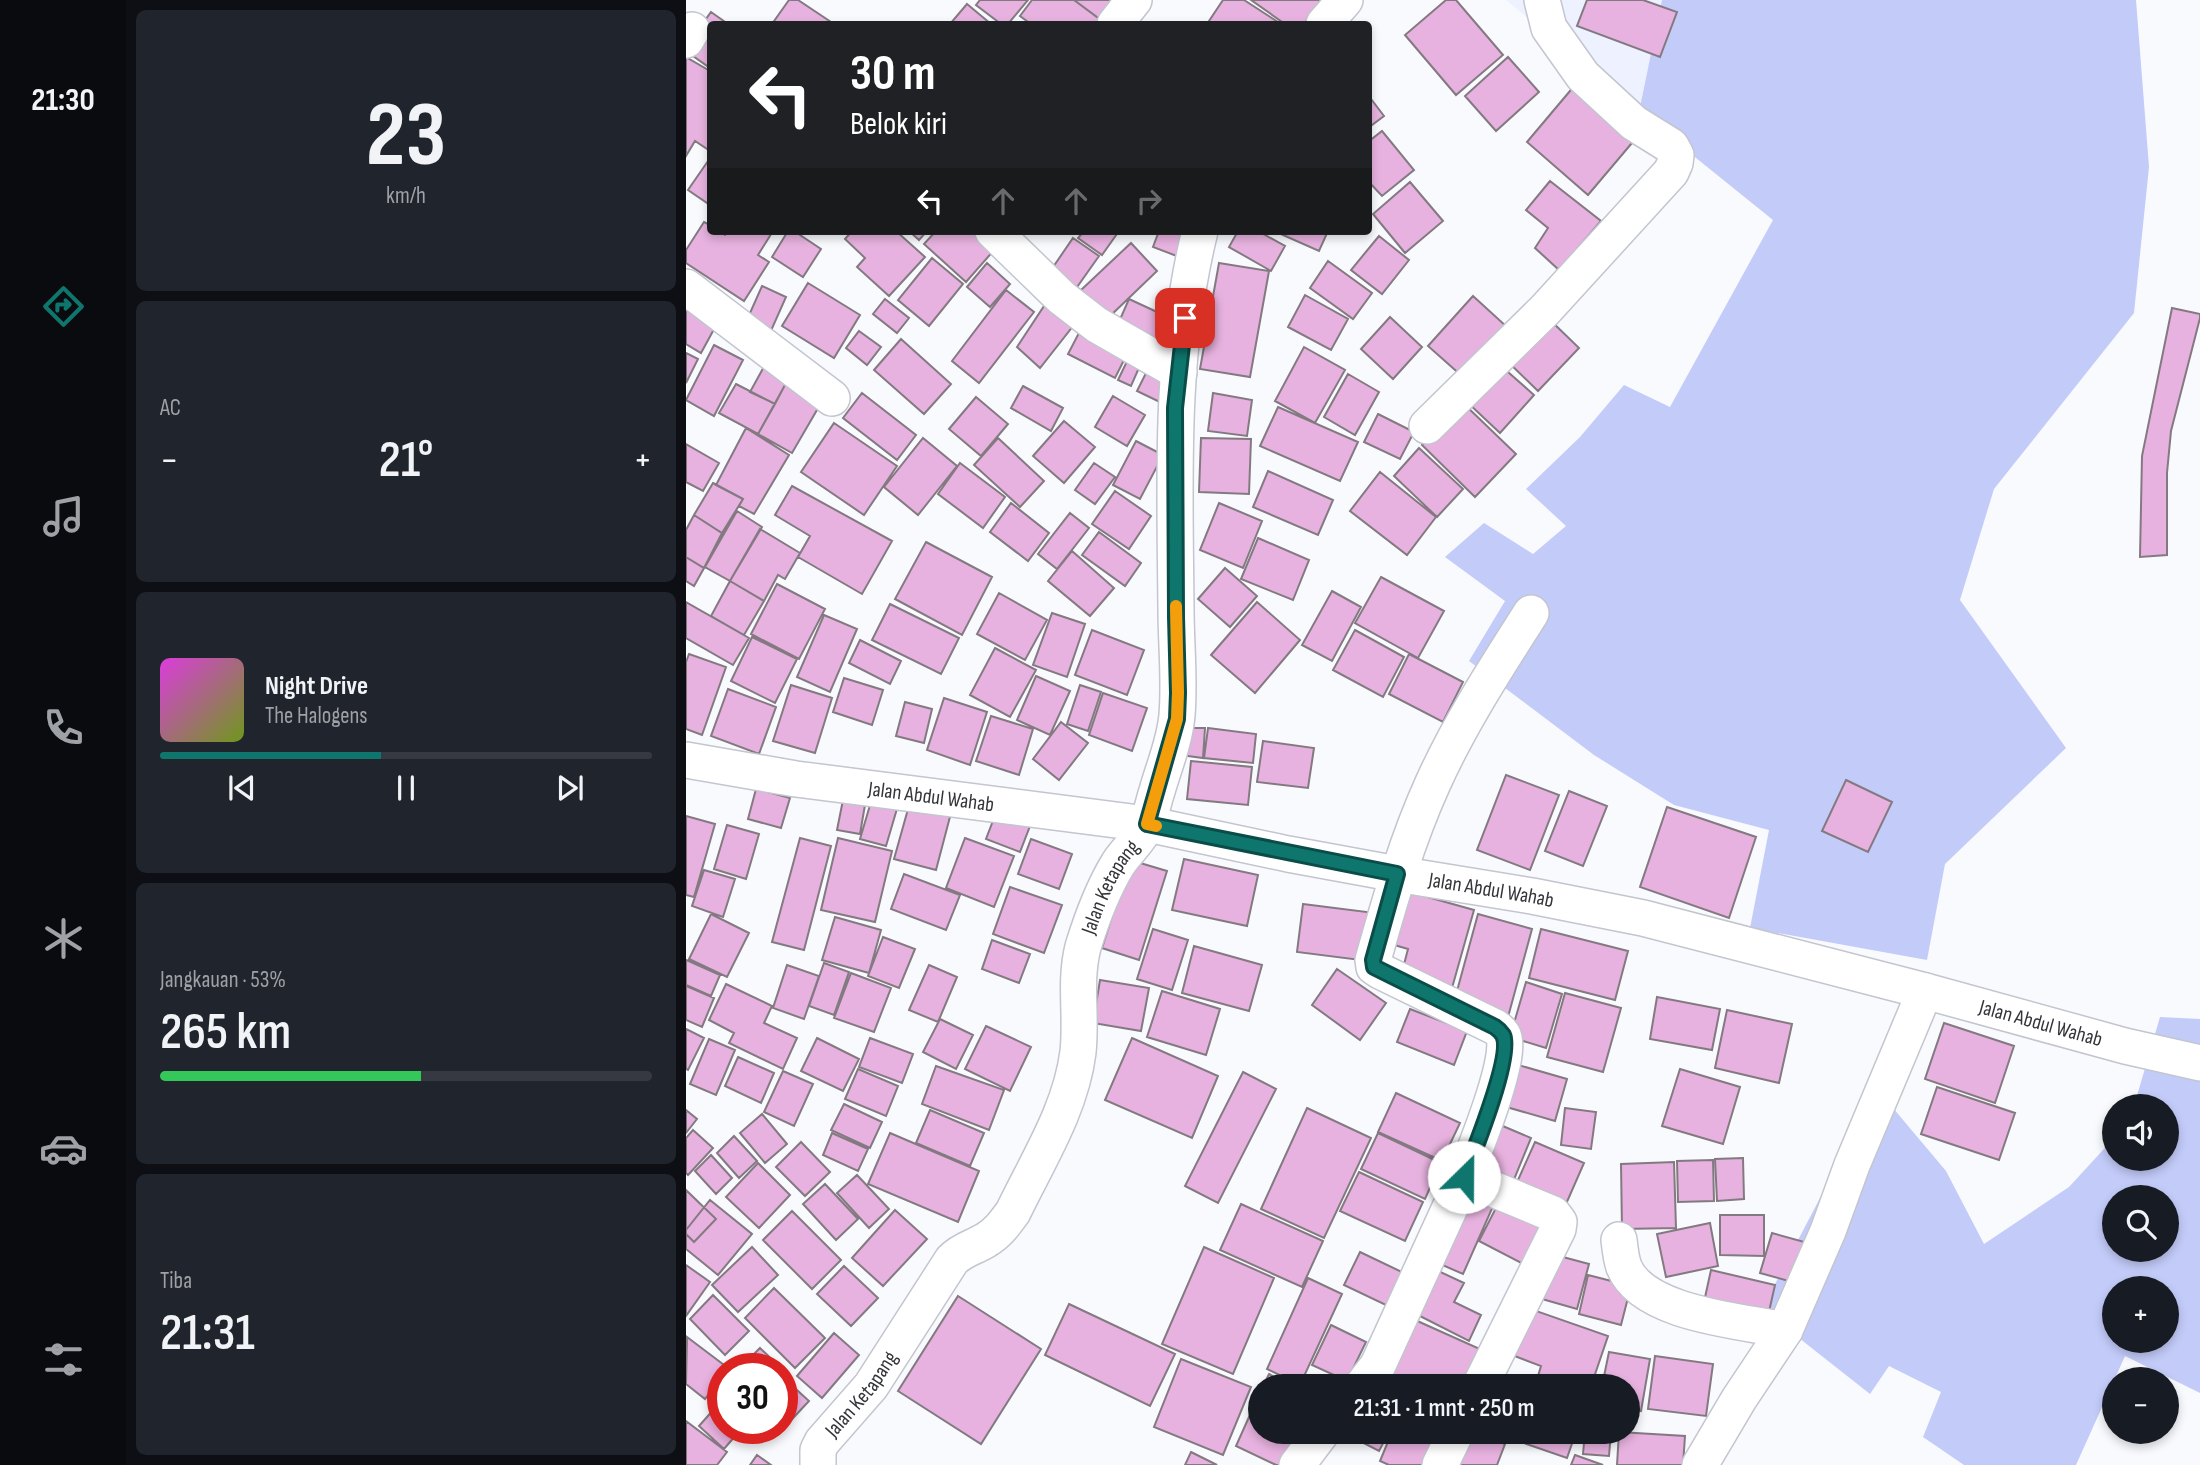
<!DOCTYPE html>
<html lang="id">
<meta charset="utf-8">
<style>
:root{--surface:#171b24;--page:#20242c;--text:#f1f3f6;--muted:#9ea1a6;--line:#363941;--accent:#0f766e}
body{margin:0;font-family:"Sofia Sans Condensed",sans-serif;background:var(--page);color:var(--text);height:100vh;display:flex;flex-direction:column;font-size:26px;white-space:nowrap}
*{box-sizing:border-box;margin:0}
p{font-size:23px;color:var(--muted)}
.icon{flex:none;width:38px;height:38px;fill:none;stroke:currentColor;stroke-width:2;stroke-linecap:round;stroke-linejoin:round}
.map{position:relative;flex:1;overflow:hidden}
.drawer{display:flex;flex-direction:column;gap:10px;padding:10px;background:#0d0f14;width:560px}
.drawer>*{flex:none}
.top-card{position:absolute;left:21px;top:21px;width:665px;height:214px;border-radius:7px;box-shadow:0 4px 10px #0003;background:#202124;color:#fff;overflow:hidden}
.controls{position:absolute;left:1416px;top:1094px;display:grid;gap:14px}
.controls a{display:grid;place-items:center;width:77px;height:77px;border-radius:50%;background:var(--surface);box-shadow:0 4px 10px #0003;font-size:35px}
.speed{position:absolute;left:21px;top:1353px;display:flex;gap:14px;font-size:35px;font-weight:700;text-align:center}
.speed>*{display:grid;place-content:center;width:91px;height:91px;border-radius:50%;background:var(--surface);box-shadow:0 4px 10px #0003;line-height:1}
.speed .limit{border:10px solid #d22;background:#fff;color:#111}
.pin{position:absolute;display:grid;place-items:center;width:60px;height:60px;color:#fff;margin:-30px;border-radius:14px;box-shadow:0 4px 10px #0006}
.me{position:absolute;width:77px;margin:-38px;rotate:23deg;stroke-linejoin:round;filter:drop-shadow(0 0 5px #0008)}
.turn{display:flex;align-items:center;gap:24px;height:147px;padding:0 28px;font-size:32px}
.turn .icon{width:91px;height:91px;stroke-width:2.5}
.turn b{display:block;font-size:49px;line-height:60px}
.lanes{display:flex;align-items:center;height:66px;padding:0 28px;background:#0003;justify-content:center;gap:35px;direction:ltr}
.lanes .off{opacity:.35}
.big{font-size:52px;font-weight:600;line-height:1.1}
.drawer .widget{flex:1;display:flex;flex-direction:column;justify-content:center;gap:10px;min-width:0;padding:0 24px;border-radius:10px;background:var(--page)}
.drawer .dial{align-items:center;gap:0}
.dial b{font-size:91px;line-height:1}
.song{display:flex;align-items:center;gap:21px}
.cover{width:84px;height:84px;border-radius:10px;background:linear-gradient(135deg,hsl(300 70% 55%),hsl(80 70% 35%))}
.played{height:7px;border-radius:4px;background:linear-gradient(90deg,var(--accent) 45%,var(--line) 45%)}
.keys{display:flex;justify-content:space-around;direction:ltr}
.heat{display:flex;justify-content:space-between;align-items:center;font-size:38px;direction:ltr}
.charge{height:10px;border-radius:5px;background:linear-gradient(90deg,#34c759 53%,var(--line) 0)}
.trip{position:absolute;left:562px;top:1374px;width:392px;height:70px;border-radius:35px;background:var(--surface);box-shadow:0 4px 10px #0003;font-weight:600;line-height:70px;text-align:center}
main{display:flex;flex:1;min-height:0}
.tab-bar{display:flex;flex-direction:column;width:126px;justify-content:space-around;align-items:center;background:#090b0e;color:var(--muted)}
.tab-bar .icon{width:49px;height:49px}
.tab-bar .selected{color:var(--accent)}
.tab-bar b{font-size:32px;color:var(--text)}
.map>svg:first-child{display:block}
.built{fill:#eef1ff}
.green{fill:#c3cbf9;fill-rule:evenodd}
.building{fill:#e7b2df;stroke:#837a81;stroke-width:2}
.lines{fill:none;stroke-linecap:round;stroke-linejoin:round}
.minor-casing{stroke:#c3c5cf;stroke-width:38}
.minor{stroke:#fff;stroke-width:35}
.route-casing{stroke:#0a4d48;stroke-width:18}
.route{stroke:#0f766e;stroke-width:12}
.slow{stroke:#f59e0b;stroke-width:12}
.labels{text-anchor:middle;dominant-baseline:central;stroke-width:5;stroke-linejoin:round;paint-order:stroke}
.street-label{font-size:21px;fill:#343539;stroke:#fff}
</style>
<main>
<nav class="tab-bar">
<b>21:30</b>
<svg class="icon selected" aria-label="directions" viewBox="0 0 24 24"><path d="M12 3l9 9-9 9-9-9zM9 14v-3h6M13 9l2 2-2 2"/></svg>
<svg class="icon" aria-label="music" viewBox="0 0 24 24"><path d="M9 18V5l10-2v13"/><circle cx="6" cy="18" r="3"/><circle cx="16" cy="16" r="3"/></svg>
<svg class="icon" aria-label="phone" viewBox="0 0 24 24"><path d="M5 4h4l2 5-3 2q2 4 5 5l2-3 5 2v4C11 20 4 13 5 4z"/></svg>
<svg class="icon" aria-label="climate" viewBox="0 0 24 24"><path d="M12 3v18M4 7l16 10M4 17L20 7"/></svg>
<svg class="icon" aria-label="car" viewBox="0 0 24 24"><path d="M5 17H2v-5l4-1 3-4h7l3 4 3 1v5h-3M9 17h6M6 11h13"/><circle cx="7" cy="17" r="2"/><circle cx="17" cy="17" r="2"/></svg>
<svg class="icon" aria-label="filters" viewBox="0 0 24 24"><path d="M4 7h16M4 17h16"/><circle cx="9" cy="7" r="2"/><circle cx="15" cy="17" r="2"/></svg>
</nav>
<section class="drawer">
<div class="widget dial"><b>23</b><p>km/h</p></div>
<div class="widget"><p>AC</p>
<div class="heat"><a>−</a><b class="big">21°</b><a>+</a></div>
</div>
<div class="widget">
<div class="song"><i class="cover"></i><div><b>Night Drive</b><p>The Halogens</p></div></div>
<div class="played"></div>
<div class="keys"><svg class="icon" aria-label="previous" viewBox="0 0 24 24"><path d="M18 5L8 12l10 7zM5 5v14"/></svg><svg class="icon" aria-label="pause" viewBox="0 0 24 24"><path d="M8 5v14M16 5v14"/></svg><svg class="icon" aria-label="next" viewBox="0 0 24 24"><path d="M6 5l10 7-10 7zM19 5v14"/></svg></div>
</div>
<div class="widget"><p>Jangkauan · 53%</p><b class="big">265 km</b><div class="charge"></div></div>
<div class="widget"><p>Tiba</p><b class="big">21:31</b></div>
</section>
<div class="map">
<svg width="1514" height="1465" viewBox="0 0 1514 1465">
<rect width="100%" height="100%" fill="#f9fafe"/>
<path class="built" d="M820,0H976L953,112Z"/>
<path class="green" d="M976,0H1450L1463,167L1448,313L1308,489L1274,600L1380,748L1259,864L1241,960L1064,928L1083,830L988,805L908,755L783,661L819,601L759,557L798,523L847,554L880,526L840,489L894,437L938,385L984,407L1087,220L953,112Z
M1474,1017L1514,1019V1393L1439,1356L1390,1465H1278L1237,1437L1255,1392L1203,1366L1184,1394L1076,1309L1191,1089L1260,1171L1298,1244L1383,1187L1428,1138V1158H1480V1106H1448ZM1428,1197H1480V1250H1428ZM1428,1288H1480V1340H1428Z"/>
<path class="building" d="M103,0H112L148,24H86Z
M294,0H342L322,24H315L290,5Z
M346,0H388L420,24H345L334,16Z
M388,0H429L415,20Z
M537,0H558L595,24H521Z
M565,0H635L618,24H599Z
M760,0H770L817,55L770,95L719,35Z
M901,0H957L991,12L974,57L891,26Z
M281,4L305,24H264Z
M25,12L42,24H24V68L0,51V47Z
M0,57L24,71V151L9,141L0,156Z
M822,57L853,92L810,131L779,96Z
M889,85L951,137L902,195L841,142Z
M682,95L698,116L682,128Z
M696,131L728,170L696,196L682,181V142Z
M22,161L24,163V205L2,190Z
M864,181L915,221L873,270L849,248L862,228L840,210Z
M724,182L757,221L719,253L687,214Z
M18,222L24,225V231H33L39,235L42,231H87L72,255L83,262L58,301L0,263V250Z
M102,231H108L135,249L117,277L86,257Z
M166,231H210L239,257L203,296L171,267L179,258L159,239Z
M223,231H241L233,240Z
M250,231H305L316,241L280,282L238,244Z
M398,231H433L416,255L392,238Z
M473,231H497L496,258L467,247Z
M552,231H572L599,246L585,271L543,247Z
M588,231H642L633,251Z
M693,236L723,260L696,294L665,270Z
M387,238L413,256L389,290L363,273Z
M445,243L471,271L422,318L395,290Z
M246,258L277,284L243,326L212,300Z
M642,261L686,293L667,319L624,288Z
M301,263L324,284L304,307L281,287Z
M533,263L583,271L564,377L514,369Z
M122,283L174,315L148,358L96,326Z
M76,286L100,297L84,333L60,322Z
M320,290L348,312L293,383L266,361Z
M0,294L33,320L15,353L0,344Z
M619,295L662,319L645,350L602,327Z
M787,296L821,327L777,377L742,346Z
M199,299L223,318L211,333L187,314Z
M443,299L497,324L481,358L428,333Z
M362,300L391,321L354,368L331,347Z
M1486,308L1514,314V318L1485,431L1481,473V555L1454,557L1456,456Z
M704,317L736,347L707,379L675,349Z
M861,317L893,348L852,391L819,359Z
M395,329L442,352L429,378L382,354Z
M173,331L195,347L181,365L160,348Z
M215,339L265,384L238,414L188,370Z
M28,345L57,360L28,416L0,400Z
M618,347L659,370L629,423L589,401Z
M0,353L12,359L0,383Z
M444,355L456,361L445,386L432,380Z
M80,363L100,383L89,404L64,392Z
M464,365L485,375L480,405L451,391Z
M814,365L848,395L814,433L781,402Z
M662,374L693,392L669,435L638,417Z
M100,383L135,403L106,453L72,434Z
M50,384L89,404L72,434L33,413Z
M337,386L377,408L365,431L325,408Z
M176,393L230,435L211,460L157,418Z
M527,393L566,400L561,436L522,431Z
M427,396L459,415L441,446L409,427Z
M290,397L322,424L295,456L263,429Z
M777,403L830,454L789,497L736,445Z
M592,407L672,442L654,481L574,446Z
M692,414L728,432L714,459L678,442Z
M378,421L409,447L378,483L347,456Z
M148,423L211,466L178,515L115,472Z
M60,428L103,455L68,514L53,506L57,499L30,485Z
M237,438L271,466L232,515L198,487Z
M312,438L358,481L334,507L288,465Z
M515,438L565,439L563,494L513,492Z
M450,441L477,455L454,499L427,485Z
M0,444L33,463L17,491L0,482Z
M733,448L777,489L751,517L708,476Z
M274,463L319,497L297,528L252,494Z
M408,463L429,477L409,504L389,490Z
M582,471L647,500L632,535L567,507Z
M694,472L750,517L721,555L664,511Z
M27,483L57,499L36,533L8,515Z
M106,486L206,541L176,594L112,557L124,536L89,515Z
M429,491L465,516L443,549L406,524Z
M325,503L363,533L342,561L304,532Z
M533,503L576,521L557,568L514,550Z
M51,511L76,527L44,581L19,567Z
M384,513L403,528L371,569L352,554Z
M8,515L36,533L18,568L0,557V530Z
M74,529L114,553L99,579L92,575L78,601L44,581Z
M413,532L455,563L439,586L396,555Z
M572,538L623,560L607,600L555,579Z
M240,542L306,577L276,635L209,599Z
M386,551L428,588L404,616L362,581Z
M0,557L18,568L8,586L0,581Z
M539,568L571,596L544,627L512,599Z
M695,577L758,611L732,658L669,623Z
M44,581L78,601L58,635L25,616Z
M91,584L139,609L113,659L65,634Z
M646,591L675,607L646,661L616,645Z
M313,593L361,620L339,660L291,634Z
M0,602L63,638L47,665L0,638Z
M571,602L614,640L569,693L525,655Z
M204,604L273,638L255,674L186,640Z
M366,613L399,624L381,677L347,665Z
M138,615L171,629L144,692L111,677Z
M406,630L458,650L441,695L389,675Z
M669,630L718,657L697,697L647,670Z
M66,637L111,659L89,703L45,681Z
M174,640L215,661L204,684L163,663Z
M309,648L350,670L324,717L284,695Z
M3,654L40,667L16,735L0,729V662Z
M723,654L777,682L757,722L703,694Z
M350,676L384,691L364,735L331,720Z
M158,678L197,690L186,725L147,712Z
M105,685L146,698L129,753L87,741Z
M394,685L415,692L402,731L381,724Z
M42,689L90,707L73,754L25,736Z
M417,693L461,708L446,751L403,735Z
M258,698L301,712L284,765L241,750Z
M219,702L246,709L238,743L210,736Z
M305,716L347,729L333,775L290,761Z
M375,722L402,743L373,780L347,759Z
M490,728H519L517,758L487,754Z
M522,728L570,734L567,763L518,758Z
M577,741L628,748L622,788L571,782Z
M505,761L566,767L562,805L501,799Z
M820,775L873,795L844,870L791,850Z
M1160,780L1206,802L1182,852L1136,831Z
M70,789L104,798L95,828L62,819Z
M883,791L921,806L897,866L859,851Z
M158,795L180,799L174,834L151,830Z
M187,795L213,802L200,846L174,839Z
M224,802L265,813L250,870L208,859Z
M981,807L1070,837L1043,918L954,887Z
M310,813L344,826L334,852L300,839Z
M0,816L29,824L8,897L0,895Z
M41,825L73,834L60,879L28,869Z
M114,838L145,846L118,950L86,942Z
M152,838L206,851L189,922L135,910Z
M279,838L328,856L308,907L260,888Z
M345,839L386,854L373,889L332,874Z
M498,859L572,875L561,926L486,910Z
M444,860L481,871L453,960L416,948Z
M18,870L49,879L37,917L6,906Z
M218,874L274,895L260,930L205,909Z
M324,887L376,905L358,953L307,934Z
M713,889L788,910L764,995L714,980L722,949L698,942Z
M617,904L689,913L682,961L611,952Z
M25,914L63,933L41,977L3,959Z
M792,914L846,929L822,1017L768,1002Z
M149,917L195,930L183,973L136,960Z
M467,929L502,940L486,990L451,979Z
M855,929L942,951L929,1000L843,978Z
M197,937L229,949L213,988L182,976Z
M306,940L344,954L333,983L296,969Z
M508,946L576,965L563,1011L496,993Z
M0,960L34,975L25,996L0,985Z
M138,963L163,972L148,1015L123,1006Z
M101,965L133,976L118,1019L87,1008Z
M243,965L271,977L252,1022L223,1010Z
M651,969L700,1003L674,1040L626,1005Z
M165,973L205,988L188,1032L148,1018Z
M414,980L463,988L455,1031L407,1023Z
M840,982L876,994L860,1048L824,1037Z
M40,984L86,1006L78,1023L111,1038L97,1069L43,1043L48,1033L23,1020Z
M0,986L28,998L16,1027L0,1020Z
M476,991L534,1009L520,1055L461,1037Z
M879,993L935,1008L917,1072L861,1057Z
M971,997L1034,1009L1026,1050L964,1039Z
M724,1009L781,1031L768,1065L711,1042Z
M1041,1010L1106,1024L1093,1083L1029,1068Z
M254,1019L287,1035L270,1069L237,1052Z
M1258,1023L1328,1046L1309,1103L1239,1079Z
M300,1026L345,1047L324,1091L279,1069Z
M0,1029L18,1038L2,1070L0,1069Z
M131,1038L173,1059L157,1091L115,1071Z
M184,1038L227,1054L216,1083L173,1067Z
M446,1038L532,1076L506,1138L419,1100Z
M23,1039L49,1050L30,1095L4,1084Z
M52,1057L88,1073L75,1103L39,1086Z
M822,1062L881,1079L869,1121L810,1104Z
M250,1066L318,1090L303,1130L236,1104Z
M172,1069L212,1086L200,1116L159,1099Z
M994,1069L1054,1087L1037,1144L976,1126Z
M97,1071L127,1084L108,1126L78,1112Z
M557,1072L590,1089L532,1203L499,1186Z
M1251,1087L1329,1113L1313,1160L1235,1134Z
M710,1093L774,1123L756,1161L692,1132Z
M158,1104L196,1122L184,1148L145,1130Z
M621,1108L685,1138L638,1238L575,1209Z
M879,1108L910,1112L905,1149L875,1145Z
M0,1110L11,1119L0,1133Z
M244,1110L298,1133L284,1166L230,1143Z
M76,1114L101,1144L79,1163L54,1133Z
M812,1124L845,1138L827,1182L794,1168Z
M7,1130L27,1148L2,1175L0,1173V1138Z
M146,1133L182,1149L172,1171L137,1155Z
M204,1133L293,1171L272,1222L182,1184Z
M692,1133L755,1163L739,1199L675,1169Z
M48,1136L71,1161L53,1178L31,1153Z
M115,1142L144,1172L119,1196L90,1167Z
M849,1142L898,1163L877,1211L828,1189Z
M25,1155L46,1178L30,1194L9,1171Z
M1057,1158L1058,1199L1031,1201L1029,1159Z
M1027,1160L1028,1201L992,1202L991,1161Z
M988,1162L990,1228L936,1229L935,1164Z
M72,1163L104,1195L73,1228L40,1197Z
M673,1172L737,1202L719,1241L654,1211Z
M171,1175L203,1209L183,1228L151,1193Z
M139,1184L172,1219L150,1240L117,1204Z
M0,1190L30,1219L8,1242L0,1234Z
M776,1190L808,1204L777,1274L745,1260Z
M24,1200L66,1234L32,1275L0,1249V1230Z
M555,1204L637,1241L616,1287L534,1250Z
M812,1204L868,1233L849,1270L793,1241Z
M209,1210L241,1239L197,1286L166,1258Z
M106,1211L155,1260L126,1289L77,1240Z
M1034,1215H1078V1256L1034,1255Z
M1024,1223L1032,1266L980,1277L971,1234Z
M1086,1233L1129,1245L1117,1285L1074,1273Z
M66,1247L92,1275L52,1312L26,1285Z
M518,1247L588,1278L547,1374L476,1344Z
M674,1252L720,1274L704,1307L658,1285Z
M862,1253L903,1264L891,1309L849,1297Z
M0,1265L24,1282L0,1316Z
M158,1266L192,1298L165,1326L131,1294Z
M748,1269L778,1283L768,1302L795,1315L783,1341L726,1312Z
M1025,1270L1089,1285L1080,1325L1016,1311Z
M902,1275L945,1286L935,1325L893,1314Z
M622,1278L656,1294L614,1385L581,1369Z
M88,1288L139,1338L109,1368L59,1318Z
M27,1295L63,1331L39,1355L4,1319Z
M272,1296L355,1349L295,1444L212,1391Z
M383,1304L489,1354L464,1406L359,1355Z
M836,1306L922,1336L905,1386H849L855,1366L818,1352Z
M718,1315L796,1350L780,1386H717L691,1374Z
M645,1325L680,1342L661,1381L626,1365Z
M148,1333L173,1355L136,1398L111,1376Z
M1,1337L42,1368H37V1377L19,1399L0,1384Z
M74,1348L95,1368H54Z
M923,1352L964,1359L955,1411L942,1409V1386H916Z
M969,1356L1027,1364L1020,1416L962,1409Z
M495,1359L565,1387L537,1455L468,1427Z
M583,1374L606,1386H577Z
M101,1381L123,1401L94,1432L90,1428H96V1387Z
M574,1393V1418L564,1413Z
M37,1399V1428H56L38,1449L13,1426Z
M563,1417L574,1423V1432H593L616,1442L606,1465H590L550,1446Z
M0,1421L41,1452L31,1465H0Z
M666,1432H703L693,1451L664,1436Z
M706,1432H765L751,1465H703L694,1461Z
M786,1432L819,1444L811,1465H760Z
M835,1432H890L881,1458L832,1441Z
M899,1432H925L923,1456L897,1454Z
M933,1432L999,1436L997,1465H931Z
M505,1452L531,1465H499Z
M71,1455L85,1465H64Z
M889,1455L917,1465H885Z"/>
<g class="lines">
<g class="minor-casing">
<g id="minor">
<path d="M429,24L448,0"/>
<path d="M638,24L659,0"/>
<path d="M0,40L6,30"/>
<path d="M307,231L376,298L411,325L493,372"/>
<path d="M0,287L146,398"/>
<path d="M741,426L859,310L985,172L989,163L990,155L985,146L948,123L897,76L863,28L856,0"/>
<path id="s1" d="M0,760L110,779L461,824L602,854L711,874L846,896L957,918L1239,991L1439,1046L1514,1063"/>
<path d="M933,1240C934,1249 935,1259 938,1267C957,1314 1055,1321 1099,1330"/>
<path d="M676,1386L692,1365L778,1177"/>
<path d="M794,1386L872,1229L873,1222L867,1214L778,1177C787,1154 828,1055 817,1035C815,1032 812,1029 809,1027L694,971L688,967L687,960C704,900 721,840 747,783C774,723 810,668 845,613"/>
<path id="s2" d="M132,1465V1450L136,1442L185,1386L266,1260C277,1249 287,1248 300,1240C312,1233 319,1223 327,1212C352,1160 385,1109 392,1052C396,1016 388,982 397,947C405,921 418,887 432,864C441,850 453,841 460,826C465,816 467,803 471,791C478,766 489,741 491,715C494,680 490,644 490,609C489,483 483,355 514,231"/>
<path d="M611,1465L636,1432"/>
<path d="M754,1465L770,1432"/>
<path d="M1014,1465L1053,1399L1099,1330L1142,1231L1166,1165L1239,991"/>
</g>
</g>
<use href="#minor" class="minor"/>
</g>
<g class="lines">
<g class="route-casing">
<path id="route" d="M499,318L489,408L490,617L492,693L491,719L461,824L711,874L687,960L688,967L809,1027C812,1029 815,1032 817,1035C827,1055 787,1154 778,1177"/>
</g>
<use href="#route" class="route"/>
<path class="slow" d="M470,826L461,824L491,719L492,693L490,606"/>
</g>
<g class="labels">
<g class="street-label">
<text stroke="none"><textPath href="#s1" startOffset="248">Jalan Abdul Wahab</textPath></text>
<text stroke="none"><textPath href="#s2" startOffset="672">Jalan Ketapang</textPath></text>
<text stroke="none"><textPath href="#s1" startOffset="816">Jalan Abdul Wahab</textPath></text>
<text stroke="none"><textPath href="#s1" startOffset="1382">Jalan Abdul Wahab</textPath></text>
<text stroke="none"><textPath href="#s2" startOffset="86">Jalan Ketapang</textPath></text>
</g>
</g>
</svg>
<div class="controls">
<a><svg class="icon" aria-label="sound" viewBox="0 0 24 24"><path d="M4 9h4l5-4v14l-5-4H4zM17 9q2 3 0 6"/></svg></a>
<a><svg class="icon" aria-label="search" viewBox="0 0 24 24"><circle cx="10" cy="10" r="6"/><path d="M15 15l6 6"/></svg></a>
<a>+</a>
<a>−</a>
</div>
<div class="speed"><div class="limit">30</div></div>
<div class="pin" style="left:499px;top:318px;background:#d93025"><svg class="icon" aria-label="arrive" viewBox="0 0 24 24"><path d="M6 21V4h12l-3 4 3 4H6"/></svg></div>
<svg class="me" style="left:778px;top:1177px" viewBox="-20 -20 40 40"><circle r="19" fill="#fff"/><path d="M0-13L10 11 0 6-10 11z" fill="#0f766e"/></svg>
<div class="trip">21:31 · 1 mnt · 250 m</div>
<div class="top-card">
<div class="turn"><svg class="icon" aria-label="left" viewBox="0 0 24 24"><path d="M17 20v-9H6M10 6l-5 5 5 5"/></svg><div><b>30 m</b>Belok kiri</div></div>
<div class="lanes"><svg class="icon" aria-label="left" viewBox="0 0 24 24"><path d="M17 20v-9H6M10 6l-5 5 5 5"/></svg><svg class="icon off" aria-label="ahead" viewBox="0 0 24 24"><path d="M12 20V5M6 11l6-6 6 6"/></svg><svg class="icon off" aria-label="ahead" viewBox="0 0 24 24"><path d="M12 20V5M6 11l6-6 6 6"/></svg><svg class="icon off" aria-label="right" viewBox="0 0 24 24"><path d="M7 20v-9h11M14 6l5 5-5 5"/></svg></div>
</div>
</div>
</main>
